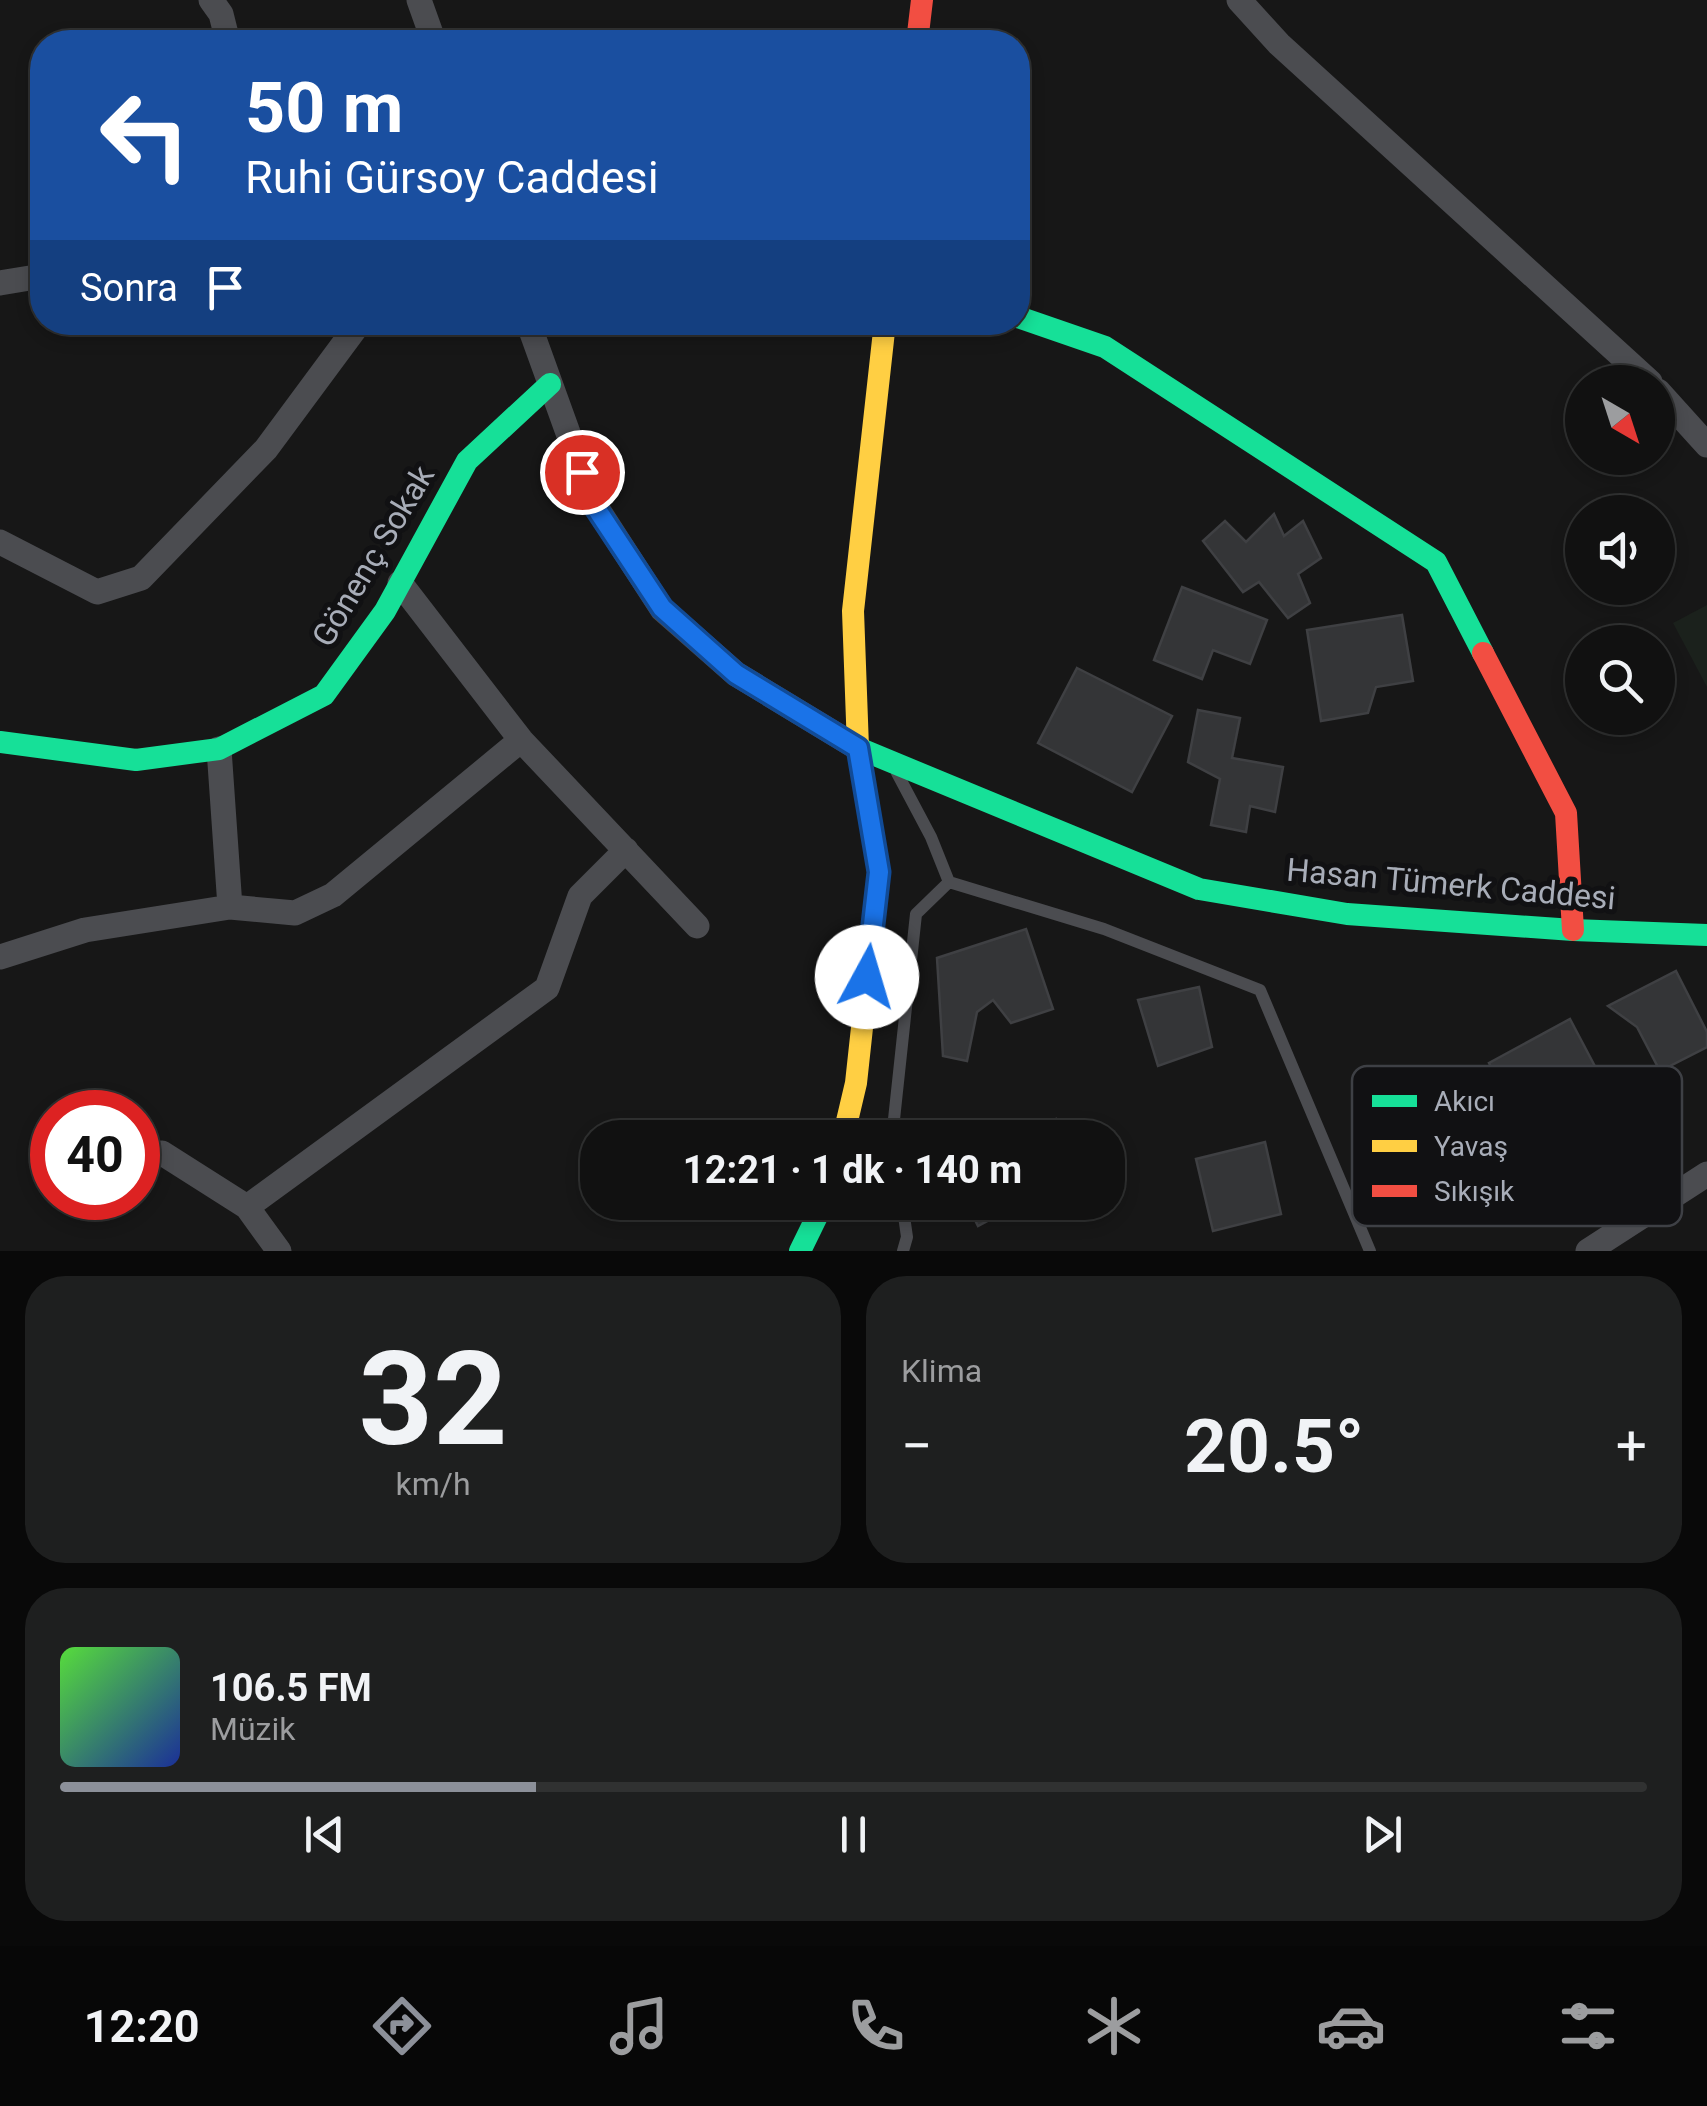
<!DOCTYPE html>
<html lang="tr">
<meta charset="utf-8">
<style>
:root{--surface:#111;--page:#1e1f1f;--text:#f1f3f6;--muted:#9c9d9f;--line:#303131;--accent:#8c9099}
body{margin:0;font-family:Roboto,sans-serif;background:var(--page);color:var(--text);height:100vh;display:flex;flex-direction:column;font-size:38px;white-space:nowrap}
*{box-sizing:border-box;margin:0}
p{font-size:32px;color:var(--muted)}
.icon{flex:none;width:55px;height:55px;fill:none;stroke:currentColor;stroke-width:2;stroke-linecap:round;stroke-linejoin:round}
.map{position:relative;height:1251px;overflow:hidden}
.drawer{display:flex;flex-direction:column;gap:25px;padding:25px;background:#090909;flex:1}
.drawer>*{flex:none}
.guide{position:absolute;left:30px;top:30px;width:1000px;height:305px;border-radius:40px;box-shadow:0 5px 15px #0003,0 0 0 2px var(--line);background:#1a4fa0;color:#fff;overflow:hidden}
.needle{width:65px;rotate:141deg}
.controls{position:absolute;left:1565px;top:365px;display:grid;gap:20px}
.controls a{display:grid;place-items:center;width:110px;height:110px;border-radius:50%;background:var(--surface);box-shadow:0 5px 15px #0003,0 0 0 2px var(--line);font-size:50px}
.speed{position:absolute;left:30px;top:1090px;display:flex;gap:20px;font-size:50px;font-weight:700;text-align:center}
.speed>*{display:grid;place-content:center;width:130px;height:130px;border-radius:50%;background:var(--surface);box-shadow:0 5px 15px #0003,0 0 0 2px var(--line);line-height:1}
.speed .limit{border:15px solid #d22;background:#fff;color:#111}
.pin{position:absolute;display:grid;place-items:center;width:85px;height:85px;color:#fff;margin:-42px;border:5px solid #fff;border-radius:50%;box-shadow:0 2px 10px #0007}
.me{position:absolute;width:110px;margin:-55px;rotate:6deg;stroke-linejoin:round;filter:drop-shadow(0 0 8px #0008)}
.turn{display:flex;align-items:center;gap:35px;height:210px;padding:0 50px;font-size:45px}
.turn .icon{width:130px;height:130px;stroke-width:2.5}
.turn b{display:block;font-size:70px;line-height:85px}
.then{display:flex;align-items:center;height:95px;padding:0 50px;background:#0003;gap:20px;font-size:38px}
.big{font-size:75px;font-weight:700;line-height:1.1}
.drawer .widget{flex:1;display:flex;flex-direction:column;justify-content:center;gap:15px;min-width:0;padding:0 35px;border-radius:40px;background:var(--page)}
.drawer .dial{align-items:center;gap:0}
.dial b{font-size:130px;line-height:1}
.song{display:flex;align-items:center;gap:30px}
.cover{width:120px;height:120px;border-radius:15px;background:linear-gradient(135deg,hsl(110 70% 55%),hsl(230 70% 35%))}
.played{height:10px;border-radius:5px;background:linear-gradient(90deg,var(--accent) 30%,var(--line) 30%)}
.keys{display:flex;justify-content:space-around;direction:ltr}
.heat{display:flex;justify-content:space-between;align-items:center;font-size:55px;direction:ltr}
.drawer .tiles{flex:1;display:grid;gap:25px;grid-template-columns:1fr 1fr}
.widget:last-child{grid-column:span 2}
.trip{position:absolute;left:580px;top:1120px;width:545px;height:100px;border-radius:40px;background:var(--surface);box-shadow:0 5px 15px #0003,0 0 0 2px var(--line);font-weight:700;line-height:100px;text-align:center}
.tabs{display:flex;height:160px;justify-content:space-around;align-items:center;background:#070707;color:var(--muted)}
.tabs .icon{width:70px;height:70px}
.tabs .selected{color:var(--accent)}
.tabs b{font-size:45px;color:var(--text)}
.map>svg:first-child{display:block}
.green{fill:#1b211c}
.building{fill:#343537;stroke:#3f4043;stroke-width:2.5}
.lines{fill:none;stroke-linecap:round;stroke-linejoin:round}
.lane{stroke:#4b4c50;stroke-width:12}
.street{stroke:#4b4c50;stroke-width:25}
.fast{stroke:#16e098;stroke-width:22}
.slow{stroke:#ffcf43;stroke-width:22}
.jam{stroke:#f24e42;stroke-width:22}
.route-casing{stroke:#114b97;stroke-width:25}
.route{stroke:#1a73e8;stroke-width:18}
.labels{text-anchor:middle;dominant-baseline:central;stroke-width:10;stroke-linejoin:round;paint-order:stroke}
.street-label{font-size:32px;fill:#a8adb8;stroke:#111113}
.key{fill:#111113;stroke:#3e4045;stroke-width:2.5}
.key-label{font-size:28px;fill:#a8adb8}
</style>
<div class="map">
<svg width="1707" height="1251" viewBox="0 0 1707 1251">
<rect width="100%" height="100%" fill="#171717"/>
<path class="green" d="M1707,605V687L1673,623Z"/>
<path class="building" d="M1274,514L1284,536L1303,521L1321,558L1298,574L1310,603L1288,618L1259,582L1243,592L1203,541L1225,521L1246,542Z
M1182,587L1267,620L1250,664L1213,650L1202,679L1154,660Z
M1402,615L1413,681L1376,687L1368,713L1321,721L1307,630Z
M1077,668L1172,716L1132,792L1038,743Z
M1198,710L1240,718L1232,758L1283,767L1275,812L1250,806L1246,832L1211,825L1220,779L1188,762Z
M1026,929L1053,1009L1011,1023L993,1000L977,1012L967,1061L943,1056L937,958Z
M1676,971L1707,1032V1047L1660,1071L1637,1027L1608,1006Z
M1199,987L1212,1047L1158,1066L1138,1000Z
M1570,1019L1609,1093L1547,1126L1527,1089L1508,1099L1489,1063Z
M1056,1119L1065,1138H1019Z
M1265,1142L1281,1214L1213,1231L1196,1159Z
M966,1202H1023L978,1226Z"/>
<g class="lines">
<path class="lane" d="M897,773L931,837L949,882
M949,882L1104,929L1260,990L1370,1251
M892,1138L916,914L949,882
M902,1202L907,1237L903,1251"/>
<path class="street" d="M211,0L221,14L228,42
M419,0L434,42
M1239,0L1279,44L1650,382
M0,283L42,276
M528,322L593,502L662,609L736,674L858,748
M1658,391L1707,445
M0,542L97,592L141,578L266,449L360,322
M400,583L521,740L697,926
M219,749L230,907
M0,957L85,930L230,907L295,913L333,895L521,740
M162,1153L247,1207
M279,1251L247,1207L547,988L580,896L626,850
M1588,1251L1707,1174"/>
<path class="fast" d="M1018,317L1105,347L1436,562L1483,653
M0,742L136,760L219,749L324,695L385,611L467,461L550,384
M858,748L1199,889L1347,914L1573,930L1707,935
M800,1251L824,1202"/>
<path class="slow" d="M843,1138L856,1083L879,871L858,748L853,611L885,322"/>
<path class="jam" d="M917,42L922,0
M1483,653L1566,813L1573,930"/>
</g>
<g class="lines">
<g class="route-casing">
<path id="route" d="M582,472L592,502L662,608L736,674L858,748L879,872L867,977"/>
</g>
<use href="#route" class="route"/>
</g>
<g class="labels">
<g class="street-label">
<text transform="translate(373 556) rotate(-59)">Gönenç Sokak</text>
<text transform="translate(1451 884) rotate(5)">Hasan Tümerk Caddesi</text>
</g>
</g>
<rect x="1352" y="1066" width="330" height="160" rx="15" class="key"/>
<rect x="1372" y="1095" width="45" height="12" fill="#16e098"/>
<rect x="1372" y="1140" width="45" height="12" fill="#ffcf43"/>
<rect x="1372" y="1185" width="45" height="12" fill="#f24e42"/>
<g class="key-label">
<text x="1434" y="1111">Akıcı</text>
<text x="1434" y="1156">Yavaş</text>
<text x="1434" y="1201">Sıkışık</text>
</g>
</svg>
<div class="controls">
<a><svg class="needle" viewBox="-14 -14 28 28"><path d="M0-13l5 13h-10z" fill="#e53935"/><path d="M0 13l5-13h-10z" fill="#9c9d9f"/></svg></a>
<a><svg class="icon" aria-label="sound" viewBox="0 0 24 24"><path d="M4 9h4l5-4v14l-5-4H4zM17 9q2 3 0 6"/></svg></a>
<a><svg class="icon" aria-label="search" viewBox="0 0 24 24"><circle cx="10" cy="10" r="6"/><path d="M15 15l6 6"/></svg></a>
</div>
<div class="speed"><div class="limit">40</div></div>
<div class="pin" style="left:582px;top:472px;background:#d93025"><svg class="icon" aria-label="arrive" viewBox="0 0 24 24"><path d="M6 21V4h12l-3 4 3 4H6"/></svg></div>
<svg class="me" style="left:867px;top:977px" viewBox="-20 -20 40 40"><circle r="19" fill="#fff"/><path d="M0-13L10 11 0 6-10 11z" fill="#1a73e8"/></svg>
<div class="trip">12:21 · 1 dk · 140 m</div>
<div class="guide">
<div class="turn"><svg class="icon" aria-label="left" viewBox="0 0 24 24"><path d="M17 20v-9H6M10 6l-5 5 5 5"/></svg><div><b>50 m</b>Ruhi Gürsoy Caddesi</div></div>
<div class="then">Sonra<svg class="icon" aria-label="arrive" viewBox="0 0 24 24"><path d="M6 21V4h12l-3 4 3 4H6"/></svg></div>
</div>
</div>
<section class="drawer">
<div class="tiles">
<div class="widget dial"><b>32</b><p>km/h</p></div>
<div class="widget"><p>Klima</p>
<div class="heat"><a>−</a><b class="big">20.5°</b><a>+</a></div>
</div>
<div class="widget">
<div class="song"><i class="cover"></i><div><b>106.5 FM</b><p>Müzik</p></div></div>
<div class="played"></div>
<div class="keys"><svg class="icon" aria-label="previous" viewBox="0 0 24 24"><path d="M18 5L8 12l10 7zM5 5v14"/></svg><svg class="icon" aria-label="pause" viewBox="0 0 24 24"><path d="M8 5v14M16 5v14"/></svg><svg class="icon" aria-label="next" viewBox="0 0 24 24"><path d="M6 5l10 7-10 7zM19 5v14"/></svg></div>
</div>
</div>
</section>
<nav class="tabs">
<b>12:20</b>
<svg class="icon selected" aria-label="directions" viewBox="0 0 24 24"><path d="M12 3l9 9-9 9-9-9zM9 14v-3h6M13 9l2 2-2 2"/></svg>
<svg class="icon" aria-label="music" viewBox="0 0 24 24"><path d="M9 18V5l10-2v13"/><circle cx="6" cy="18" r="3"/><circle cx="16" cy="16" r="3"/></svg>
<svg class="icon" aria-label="phone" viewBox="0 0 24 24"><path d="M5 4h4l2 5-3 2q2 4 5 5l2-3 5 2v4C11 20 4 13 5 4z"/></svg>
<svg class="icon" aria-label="climate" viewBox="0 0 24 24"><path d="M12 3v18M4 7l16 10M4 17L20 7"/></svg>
<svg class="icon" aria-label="car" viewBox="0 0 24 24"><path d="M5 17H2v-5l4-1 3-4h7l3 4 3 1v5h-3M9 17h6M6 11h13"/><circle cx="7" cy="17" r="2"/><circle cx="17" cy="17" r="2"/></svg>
<svg class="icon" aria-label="filters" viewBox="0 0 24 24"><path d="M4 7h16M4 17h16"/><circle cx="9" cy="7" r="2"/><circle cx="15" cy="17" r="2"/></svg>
</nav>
